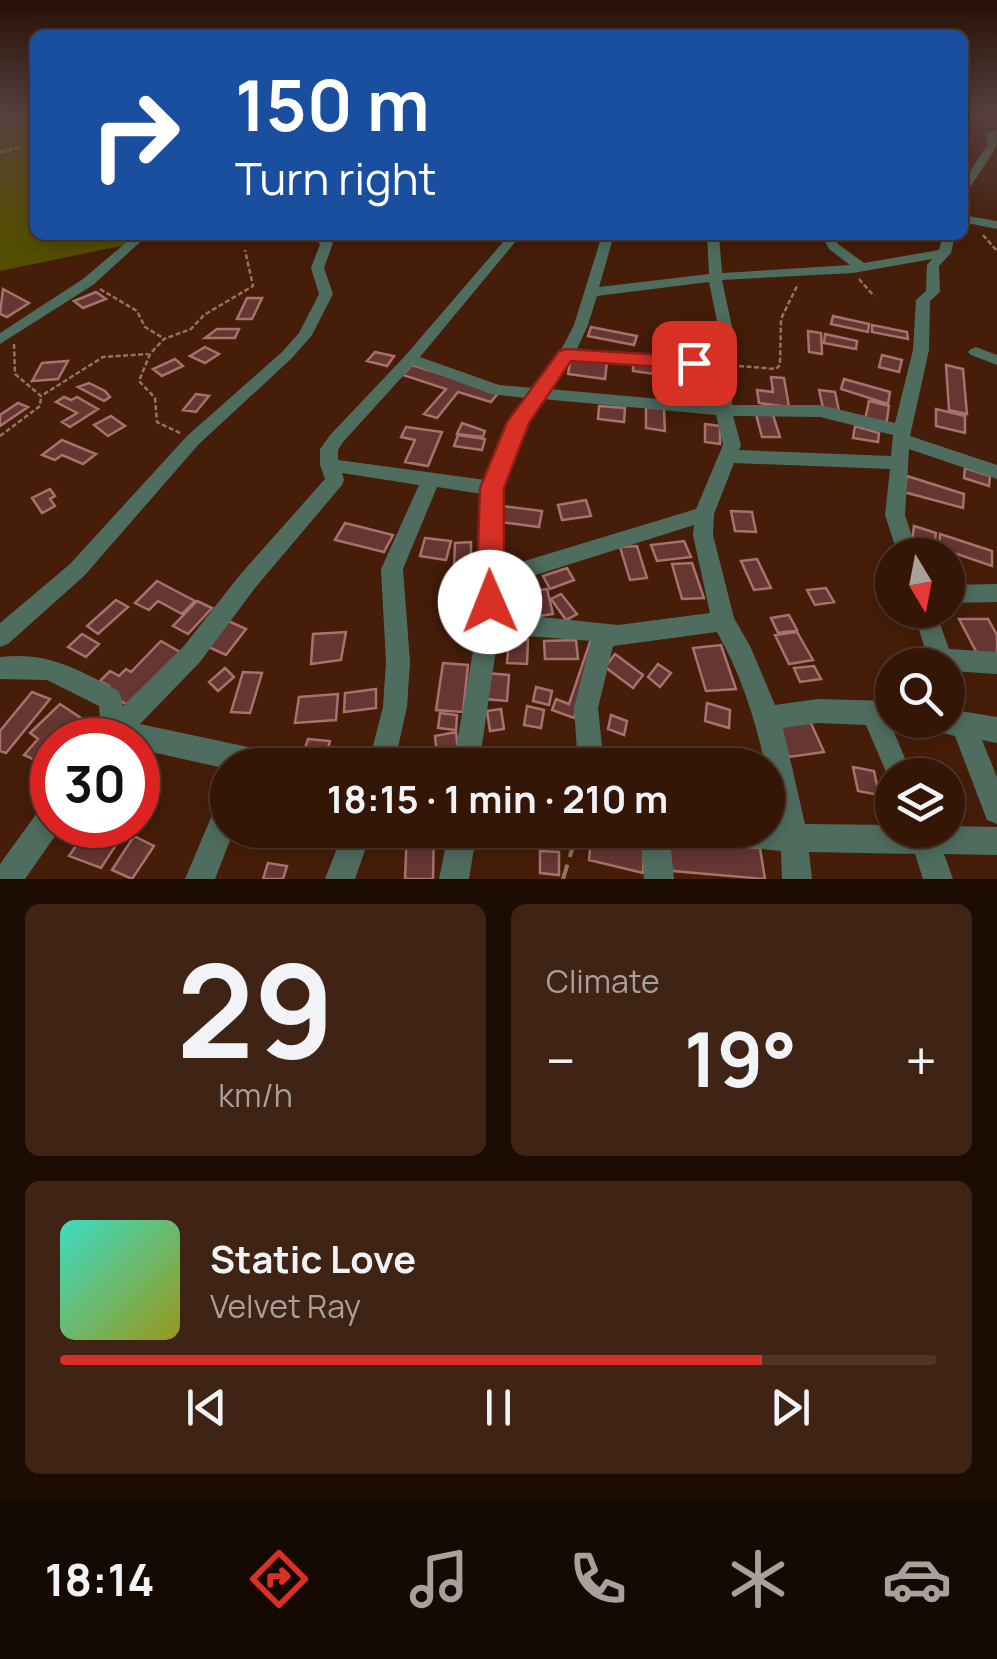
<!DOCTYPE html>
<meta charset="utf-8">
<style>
:root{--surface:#341607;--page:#3f2315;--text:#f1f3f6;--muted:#a99f9b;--line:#4e3528;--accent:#d93025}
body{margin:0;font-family:Manrope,sans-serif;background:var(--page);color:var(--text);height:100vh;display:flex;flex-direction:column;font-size:38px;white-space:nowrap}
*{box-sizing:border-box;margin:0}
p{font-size:32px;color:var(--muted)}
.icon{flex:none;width:55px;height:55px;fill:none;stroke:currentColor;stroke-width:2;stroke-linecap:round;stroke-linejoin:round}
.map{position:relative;height:879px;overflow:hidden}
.details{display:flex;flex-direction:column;gap:25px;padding:25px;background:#1d0c04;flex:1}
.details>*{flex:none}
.hud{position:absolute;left:30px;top:30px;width:938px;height:210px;border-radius:15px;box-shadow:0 5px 15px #0003,0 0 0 2px var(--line);background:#1a4fa0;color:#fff;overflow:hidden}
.needle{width:65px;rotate:170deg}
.buttons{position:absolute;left:875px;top:538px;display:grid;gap:20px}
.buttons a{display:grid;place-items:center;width:90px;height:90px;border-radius:50%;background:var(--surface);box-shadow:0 5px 15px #0003,0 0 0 2px var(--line);font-size:50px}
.speed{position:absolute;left:30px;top:718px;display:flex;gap:20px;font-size:50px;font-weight:700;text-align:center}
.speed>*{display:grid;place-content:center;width:130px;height:130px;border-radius:50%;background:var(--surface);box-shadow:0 5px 15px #0003,0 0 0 2px var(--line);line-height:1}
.speed .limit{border:15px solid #d22;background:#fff;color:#111}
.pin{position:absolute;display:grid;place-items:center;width:85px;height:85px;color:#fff;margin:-42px;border-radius:20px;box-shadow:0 5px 15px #0006}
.me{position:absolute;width:110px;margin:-55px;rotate:359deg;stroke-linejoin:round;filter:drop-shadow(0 0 8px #0008)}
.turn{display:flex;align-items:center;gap:35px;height:210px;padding:0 40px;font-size:45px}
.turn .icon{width:130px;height:130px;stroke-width:2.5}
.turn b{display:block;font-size:70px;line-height:85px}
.big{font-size:75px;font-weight:700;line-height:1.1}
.details .tile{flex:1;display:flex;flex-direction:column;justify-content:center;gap:15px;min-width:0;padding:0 35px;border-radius:15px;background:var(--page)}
.details .dial{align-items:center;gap:0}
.dial b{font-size:130px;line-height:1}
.song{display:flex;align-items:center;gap:30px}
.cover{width:120px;height:120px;border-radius:15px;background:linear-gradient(135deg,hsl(170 70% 55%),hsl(60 70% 35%))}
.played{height:10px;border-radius:5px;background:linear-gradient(90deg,var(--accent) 80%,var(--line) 80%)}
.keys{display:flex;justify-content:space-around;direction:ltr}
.heat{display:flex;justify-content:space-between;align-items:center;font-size:55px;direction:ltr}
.details .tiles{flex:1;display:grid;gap:25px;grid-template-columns:1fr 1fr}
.tile:last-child{grid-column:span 2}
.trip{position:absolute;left:210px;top:748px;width:575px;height:100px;border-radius:50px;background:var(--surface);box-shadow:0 5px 15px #0003,0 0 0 2px var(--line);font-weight:700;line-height:100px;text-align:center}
.dock{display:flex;height:160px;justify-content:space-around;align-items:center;background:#150903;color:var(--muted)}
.dock .icon{width:70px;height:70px}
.dock .active{color:var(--accent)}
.dock b{font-size:45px;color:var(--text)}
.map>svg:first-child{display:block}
.green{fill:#534d00}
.building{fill:#653632;stroke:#a7726d;stroke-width:2.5}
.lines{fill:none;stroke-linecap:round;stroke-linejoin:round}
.path-far1{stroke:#957362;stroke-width:2.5;stroke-dasharray:5 2.5;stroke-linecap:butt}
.path{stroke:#957362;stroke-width:4;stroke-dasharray:15 8;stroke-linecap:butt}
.minor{fill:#4e6d5f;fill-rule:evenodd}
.route{fill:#d93025;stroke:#8d1f18;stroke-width:2.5}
</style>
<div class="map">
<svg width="997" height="879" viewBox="0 0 997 879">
<rect width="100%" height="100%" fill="#451d09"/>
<path class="green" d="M0,115H35V235H174L0,271Z"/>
<path class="building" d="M3,289L29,303L7,317L0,314Z
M96,292L106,299L83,308L74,301Z
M247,298H262L252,319H237Z
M833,316L869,324L868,332L831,324Z
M872,325L907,332L908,339L872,332Z
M591,327L637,336L634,345L588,336Z
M217,329H239L235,338H205Z
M808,331L821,333L822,354L809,352Z
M825,334L857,341L856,349L824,343Z
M205,347L219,354L205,363L190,356Z
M375,352L394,356L387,366L367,361Z
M882,355L902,360L899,372L879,367Z
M571,357L607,361L605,379L568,374Z
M175,359L183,366L162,376L153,369Z
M68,361L58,379L32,381L42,363Z
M633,361L660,363L666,381L655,380V374L633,371Z
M412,365L499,392L491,402L458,392L437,418L424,414L446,389L403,375Z
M946,365L963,369L967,414L949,410Z
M669,369L685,371V390L668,388Z
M771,377L784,378L789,407L759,403L757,390L773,392Z
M844,379L890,392L888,404L841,389Z
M89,383L105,391L110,397L104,401L78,387Z
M669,389L693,395V405L669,402Z
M819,390L835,392L839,411L823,408Z
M196,394L209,396L196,412L183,410Z
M64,397L71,400L77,397L98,409L70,427L62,422L77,413L56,402Z
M869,401L889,406L886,426L865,420Z
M18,403L28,407L0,426V415Z
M599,406L625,408L624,422L598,419Z
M646,407L664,409L665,431L646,428Z
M936,409L965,416V433L936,426Z
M756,414L773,415L780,437H762Z
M111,416L125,426L108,436L94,425Z
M462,423L485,431L483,437L457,434Z
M705,424L720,426V444L705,442Z
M855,426L879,433L878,442L853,438Z
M406,427L442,432L428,466L405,462L415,440L401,437Z
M458,435L485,439L482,450L454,446Z
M62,440L96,454L83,464L62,455L55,460L42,455Z
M965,468L990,476L989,486L964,478Z
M907,476L964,494L963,508L904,492Z
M50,489L55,496L50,499L55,506L42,513L32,498Z
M586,500L591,516L562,520L558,505Z
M495,505L542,511L539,527L492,521Z
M731,511L752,512L756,532L735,531Z
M345,523L393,535L384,552L335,540Z
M914,526L936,533L934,549L912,541Z
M940,534L992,551V566L939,548Z
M425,538L451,541L446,560L420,556Z
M684,541L691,557L657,561L651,545Z
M471,542V568L454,569L455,543Z
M637,546L647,578L630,580L620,547Z
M757,559L771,588L754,590L741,561Z
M692,563L704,598L682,599L672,564Z
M567,568L574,580L550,589L543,576Z
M157,581L195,601L182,614L158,601L149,610L135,603Z
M826,588L834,602L815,605L807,590Z
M547,589L553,614L532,617L526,592Z
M561,594L577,614L566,620L551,599Z
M116,600L128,607L98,634L87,626Z
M197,601L212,608L188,634L173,626Z
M789,615L797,630L778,633L771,618Z
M224,619L246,629L226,655L204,645Z
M959,619H988L997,635V658L979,657Z
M346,632L341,660L311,664L313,634Z
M797,632L813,660L789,664L775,635Z
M82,634L99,644L86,657L68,647Z
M509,639L528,640L527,664L507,663Z
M576,640L578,659H545L544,641Z
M161,641L180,652L129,706L110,694L109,686L100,681L110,671L119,676L126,669L131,672Z
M590,642L600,645L574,718L552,710L556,699L569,704Z
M721,645L736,689L706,691L693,648Z
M615,654L643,675L633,688L605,667Z
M443,663L468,665L463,712L436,710Z
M658,664L671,673L660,687L648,677Z
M814,666L821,679L800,682L794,668Z
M225,668L234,677L218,691L209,682Z
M243,672L262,673L250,713L231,712Z
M486,673L509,675L507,701L484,699Z
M536,687L552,691L549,705L533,701Z
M376,689V708L344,712L345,693Z
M32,692L50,699L6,753L0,751V731Z
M338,694L336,720L295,723L299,697Z
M707,703L730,710L729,728L705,721Z
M60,704L84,720L68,736L73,740H52V749L48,746L35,760L24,755L38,739L30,733Z
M527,706L544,710L541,728L524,725Z
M501,709L504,729L490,731L487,711Z
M440,713L457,715L456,730L438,728Z
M611,715L627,721L624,735L608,729Z
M810,721L824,752L789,757L775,725Z
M456,732L458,752L437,756L435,736Z
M308,739L330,741L325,759L302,757Z
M138,760L156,764L142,789L138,788Z
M853,767L874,771L879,795L858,791Z
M407,830H434L433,879H405Z
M510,830H559L558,848L509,838Z
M592,830L645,834L643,873L589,860Z
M84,834L116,845L101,868L69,856Z
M134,836L154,846L132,879L112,870Z
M660,839L760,848L765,879L662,870Z
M540,851L559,852V875L540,873Z
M268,863L287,866L283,879H263Z"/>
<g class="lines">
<path class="path-far1" d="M0,152L23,147
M983,235L997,251
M339,241L370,235
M859,279L874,296
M100,289L137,311L145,327L163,338
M14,344L15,374L41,396L103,357L148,354
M739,366L776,369L780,365L781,319L798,284
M180,433L157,422L155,398L139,381L150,354L164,339L191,329L204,315L253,286L245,250
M0,436L40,406L41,397"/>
<path class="path" d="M563,879L578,830"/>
<path class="minor" d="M997,130C996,135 997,141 996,146C995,151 966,194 962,197V183L988,144L985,134Z
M962,215L997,221V229L962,222Z
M135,235H148L93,285L0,344V333L83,279Z
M310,235H324L333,243L324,268L333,294L312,335L292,358L199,444L84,576L8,644L0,647V623L70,564L187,436L282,352L299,333L319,294L311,268L320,244Z
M509,235H521L420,357L499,385L534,388L559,354L574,325L602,235H614L599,287L709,274L707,235H719L722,273L850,265L829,249L822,235H834L838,244L864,263L939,250L943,235H955L951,253L939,266L940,292L930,301L929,350L910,436L997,465V479L909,449L905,515L918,555H898L885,515L890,469L734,463L714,514L713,535L734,618L751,648L775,705L818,699L892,701V720H902L891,725L912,775H892V786L866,725L818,723L783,728L805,824L892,825V830H948V826L997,827V855L944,854L953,879H923L915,854L809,852L812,879H782L781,851L715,844L705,840L701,830H768V821L777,822L768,765H765C755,717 741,675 717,632L613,646L598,708L604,765H578L574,708L591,641L528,636L507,625L499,629L479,765H453L478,623L482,494L437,487L403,569L410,662L407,707L394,765H368L383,707L386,662L381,569L419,485L342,473L344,480L342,485L255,588L200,662L140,724L248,747L312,752L321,756L325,765H228V769L138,749V740H94L101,728L99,706L47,680L0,679V657C50,652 76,669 119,691L123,706L184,646L239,576L325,479L320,465V449L331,434L405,356ZM932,259L927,265L926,291L916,300L913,350L895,423L820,405H732L734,336L722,280L853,273ZM709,282L720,336L718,359L576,351L588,325L597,296ZM570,360L717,368L715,404L549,389ZM413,365L491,394L526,398L510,421L486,480L338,460V450L343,442ZM542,399L716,415L723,445L696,509L501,568V488L526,422ZM733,416L820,417L893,435L891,456L739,450L741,445ZM694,525L693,535L710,613L618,625L532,616L507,603L500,606L501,586Z
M976,347L997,355V365L971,355L968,352L971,349Z
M997,584V602L948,603V585Z
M913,610H935L949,649L997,652V674L951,671L948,674V665H930Z
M948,709L997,717V743L982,740L997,777V824L987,820L955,736L926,729L922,720H948Z
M228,797V830H234L215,879H185L218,801Z
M52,802V825L62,826L25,879H0V864L42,806Z
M344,830H372L355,879H325Z
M449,830H477L469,879H439Z
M641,830H669L674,879H644Z"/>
</g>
<linearGradient id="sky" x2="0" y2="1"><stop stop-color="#261005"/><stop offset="0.48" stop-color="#56403e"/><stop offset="1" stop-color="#56403e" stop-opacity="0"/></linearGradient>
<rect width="997" height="238" fill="url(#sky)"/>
<path class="route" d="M566,349L694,357L704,363L694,369L571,361L529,423L504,488V602L500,610L490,614L480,610L476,602L480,488L507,422L559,351Z"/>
</svg>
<div class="buttons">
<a><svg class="needle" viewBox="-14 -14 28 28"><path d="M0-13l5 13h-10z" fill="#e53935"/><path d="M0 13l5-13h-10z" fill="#a99f9b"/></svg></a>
<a><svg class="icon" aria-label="search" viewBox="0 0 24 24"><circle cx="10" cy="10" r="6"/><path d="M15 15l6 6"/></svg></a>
<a><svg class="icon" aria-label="layers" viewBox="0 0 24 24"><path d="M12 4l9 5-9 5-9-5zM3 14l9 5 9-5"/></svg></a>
</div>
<div class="speed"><div class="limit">30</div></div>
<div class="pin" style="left:694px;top:363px;background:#d93025"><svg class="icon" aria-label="arrive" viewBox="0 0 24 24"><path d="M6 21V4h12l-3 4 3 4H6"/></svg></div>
<svg class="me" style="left:490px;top:602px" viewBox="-20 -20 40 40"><circle r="19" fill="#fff"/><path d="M0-13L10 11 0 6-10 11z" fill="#d93025"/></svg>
<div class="trip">18:15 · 1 min · 210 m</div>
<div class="hud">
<div class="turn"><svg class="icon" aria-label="right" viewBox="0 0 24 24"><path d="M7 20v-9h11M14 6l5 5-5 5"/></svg><div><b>150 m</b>Turn right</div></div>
</div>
</div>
<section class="details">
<div class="tiles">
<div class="tile dial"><b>29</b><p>km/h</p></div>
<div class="tile"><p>Climate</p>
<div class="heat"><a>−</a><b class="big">19°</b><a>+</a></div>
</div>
<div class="tile">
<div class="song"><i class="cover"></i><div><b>Static Love</b><p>Velvet Ray</p></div></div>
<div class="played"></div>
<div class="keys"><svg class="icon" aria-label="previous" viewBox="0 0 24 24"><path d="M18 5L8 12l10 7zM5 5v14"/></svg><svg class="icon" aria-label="pause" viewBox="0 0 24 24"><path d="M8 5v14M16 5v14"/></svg><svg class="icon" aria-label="next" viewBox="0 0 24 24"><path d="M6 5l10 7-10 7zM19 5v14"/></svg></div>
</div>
</div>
</section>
<nav class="dock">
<b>18:14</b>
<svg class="icon active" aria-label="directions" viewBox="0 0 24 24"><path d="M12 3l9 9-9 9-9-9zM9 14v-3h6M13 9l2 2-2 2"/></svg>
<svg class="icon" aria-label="music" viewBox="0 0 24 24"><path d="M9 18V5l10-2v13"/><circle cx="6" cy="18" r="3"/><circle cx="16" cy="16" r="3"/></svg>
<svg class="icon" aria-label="phone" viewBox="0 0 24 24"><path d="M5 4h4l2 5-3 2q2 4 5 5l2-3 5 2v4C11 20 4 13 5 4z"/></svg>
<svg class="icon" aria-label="climate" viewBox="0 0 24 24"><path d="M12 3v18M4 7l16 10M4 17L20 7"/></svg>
<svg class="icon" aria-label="car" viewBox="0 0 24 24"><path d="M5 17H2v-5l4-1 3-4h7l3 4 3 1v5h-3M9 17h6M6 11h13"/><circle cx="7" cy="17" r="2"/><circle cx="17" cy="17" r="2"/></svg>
</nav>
